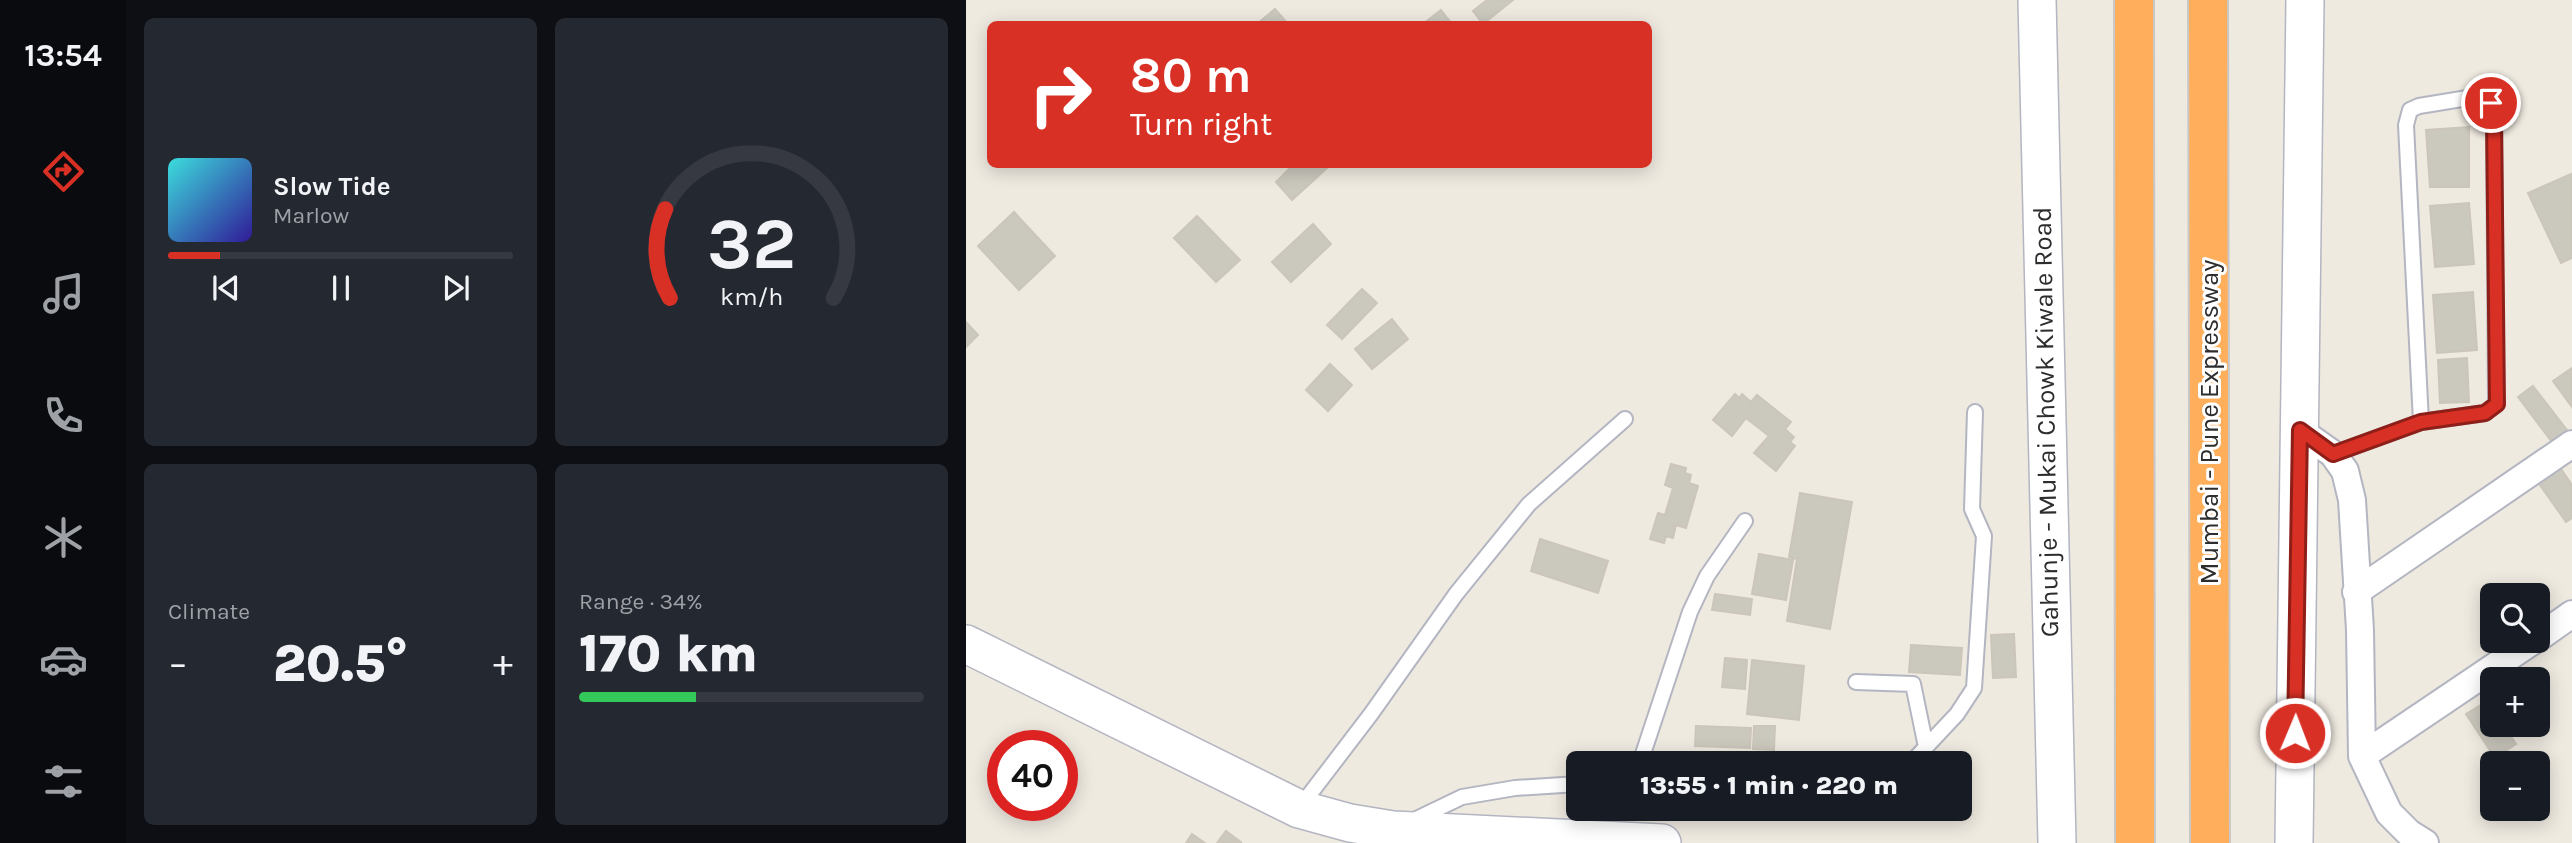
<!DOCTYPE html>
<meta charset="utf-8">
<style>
:root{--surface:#171b24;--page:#242831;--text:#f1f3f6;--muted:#9ea1a6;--line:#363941;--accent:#d93025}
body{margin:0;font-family:Karla,sans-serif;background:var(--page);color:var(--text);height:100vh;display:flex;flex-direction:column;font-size:26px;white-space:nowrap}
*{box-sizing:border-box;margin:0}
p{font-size:23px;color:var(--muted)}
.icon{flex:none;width:38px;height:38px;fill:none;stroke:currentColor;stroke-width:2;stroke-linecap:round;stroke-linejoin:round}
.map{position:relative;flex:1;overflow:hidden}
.sheet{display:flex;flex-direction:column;gap:18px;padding:18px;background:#0d0f14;width:840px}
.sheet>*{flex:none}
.banner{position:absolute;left:21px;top:21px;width:665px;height:147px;border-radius:10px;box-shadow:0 4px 18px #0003;background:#d93025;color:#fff;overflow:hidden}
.buttons{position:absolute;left:1514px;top:583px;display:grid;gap:14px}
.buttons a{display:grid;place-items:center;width:70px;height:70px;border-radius:10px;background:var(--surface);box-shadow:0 4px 18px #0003;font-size:35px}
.speed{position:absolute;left:21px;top:730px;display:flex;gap:14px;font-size:35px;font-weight:700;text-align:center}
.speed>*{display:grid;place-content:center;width:91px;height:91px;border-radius:50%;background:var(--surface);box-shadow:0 4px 18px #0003;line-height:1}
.speed .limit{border:10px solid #d22;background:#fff;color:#111}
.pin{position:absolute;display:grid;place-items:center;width:60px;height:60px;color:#fff;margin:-30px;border:4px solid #fff;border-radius:50%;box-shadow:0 2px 7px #0007}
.me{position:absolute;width:77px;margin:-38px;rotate:1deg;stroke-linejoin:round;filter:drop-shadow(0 0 5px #0008)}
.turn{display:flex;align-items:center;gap:24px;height:147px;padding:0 28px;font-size:32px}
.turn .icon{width:91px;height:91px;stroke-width:2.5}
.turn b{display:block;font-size:49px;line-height:60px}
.big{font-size:52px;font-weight:800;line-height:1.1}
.sheet .widget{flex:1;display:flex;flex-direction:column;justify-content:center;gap:10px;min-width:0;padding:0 24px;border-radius:10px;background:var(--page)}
.sheet .dial{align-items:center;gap:0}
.dial svg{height:182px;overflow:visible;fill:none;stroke:var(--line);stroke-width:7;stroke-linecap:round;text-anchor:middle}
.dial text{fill:var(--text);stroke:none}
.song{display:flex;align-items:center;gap:21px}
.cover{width:84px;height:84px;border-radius:10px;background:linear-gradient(135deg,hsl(180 70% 55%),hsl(250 70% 35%))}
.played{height:7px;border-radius:4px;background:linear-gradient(90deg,var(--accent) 15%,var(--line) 15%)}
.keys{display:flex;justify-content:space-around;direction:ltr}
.heat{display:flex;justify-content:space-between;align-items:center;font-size:38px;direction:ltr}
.charge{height:10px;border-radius:5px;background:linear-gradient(90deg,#34c759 34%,var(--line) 0)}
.sheet .tiles{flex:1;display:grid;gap:18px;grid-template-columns:repeat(2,1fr)}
.trip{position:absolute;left:600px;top:751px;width:406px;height:70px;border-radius:10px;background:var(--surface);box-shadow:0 4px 18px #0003;font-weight:800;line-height:70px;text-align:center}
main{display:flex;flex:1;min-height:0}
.tab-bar{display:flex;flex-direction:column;width:126px;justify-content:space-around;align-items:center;background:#090b0e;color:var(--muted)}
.tab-bar .icon{width:49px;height:49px}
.tab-bar .selected{color:var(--accent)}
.tab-bar b{font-size:32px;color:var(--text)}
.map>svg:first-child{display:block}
.building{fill:#cbc8be;stroke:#cbc6b9;stroke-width:2}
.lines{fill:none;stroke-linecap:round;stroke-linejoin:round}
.lane-casing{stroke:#b3b5c1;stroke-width:18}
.street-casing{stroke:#b3b5c1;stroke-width:30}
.secondary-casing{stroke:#b3b5c1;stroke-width:40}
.highway-casing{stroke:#c8c8c8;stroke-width:42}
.lane{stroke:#fff;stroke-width:14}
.street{stroke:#fff;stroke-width:26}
.secondary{stroke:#fff;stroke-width:37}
.highway{stroke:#ffaf5b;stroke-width:38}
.route-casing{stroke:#8d1f18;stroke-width:18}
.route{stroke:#d93025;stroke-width:12}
.labels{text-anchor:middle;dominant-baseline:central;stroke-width:6;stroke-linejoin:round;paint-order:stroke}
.street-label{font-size:26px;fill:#2d2d2d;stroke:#fff}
</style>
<main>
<nav class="tab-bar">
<b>13:54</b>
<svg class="icon selected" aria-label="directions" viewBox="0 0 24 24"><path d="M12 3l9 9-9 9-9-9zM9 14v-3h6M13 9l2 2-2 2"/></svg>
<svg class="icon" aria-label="music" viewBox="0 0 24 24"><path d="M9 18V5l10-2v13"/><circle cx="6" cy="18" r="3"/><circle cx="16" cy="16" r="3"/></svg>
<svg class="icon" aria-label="phone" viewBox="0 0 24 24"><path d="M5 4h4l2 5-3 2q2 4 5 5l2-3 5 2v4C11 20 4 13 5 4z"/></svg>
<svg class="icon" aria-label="climate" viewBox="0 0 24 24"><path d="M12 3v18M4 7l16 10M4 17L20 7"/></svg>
<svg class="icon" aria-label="car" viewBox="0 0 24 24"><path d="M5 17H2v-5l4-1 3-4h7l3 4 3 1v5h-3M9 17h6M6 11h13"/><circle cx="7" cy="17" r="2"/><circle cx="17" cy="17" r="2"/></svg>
<svg class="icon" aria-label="filters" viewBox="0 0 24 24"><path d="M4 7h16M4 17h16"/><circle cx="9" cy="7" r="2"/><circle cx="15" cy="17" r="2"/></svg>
</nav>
<section class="sheet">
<div class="tiles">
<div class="widget">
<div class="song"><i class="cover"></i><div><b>Slow Tide</b><p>Marlow</p></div></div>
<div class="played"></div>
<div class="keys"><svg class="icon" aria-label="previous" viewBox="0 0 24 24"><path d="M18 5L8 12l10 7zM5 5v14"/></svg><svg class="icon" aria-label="pause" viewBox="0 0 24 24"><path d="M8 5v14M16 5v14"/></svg><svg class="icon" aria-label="next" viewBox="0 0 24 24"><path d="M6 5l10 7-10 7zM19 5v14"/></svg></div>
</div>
<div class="widget dial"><svg viewBox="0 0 100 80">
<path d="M14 69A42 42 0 1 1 86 69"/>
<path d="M14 69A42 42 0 0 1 12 30" stroke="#d93025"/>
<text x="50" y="56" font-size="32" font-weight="700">32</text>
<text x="50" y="72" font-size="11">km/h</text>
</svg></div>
<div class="widget"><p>Climate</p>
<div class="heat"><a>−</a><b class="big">20.5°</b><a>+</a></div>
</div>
<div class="widget"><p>Range · 34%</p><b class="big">170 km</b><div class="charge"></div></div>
</div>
</section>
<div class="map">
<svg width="1606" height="843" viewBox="0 0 1606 843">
<rect width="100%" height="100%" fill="#efeae0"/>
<path class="building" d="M521,0H547L517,24L507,11Z
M309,9L322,24H291Z
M475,10L486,24H457Z
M1503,127V187H1464L1460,130Z
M328,164H360L362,167L326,200L310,182Z
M1605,174L1606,258L1595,263L1562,193Z
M1503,203L1508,264L1469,267L1464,206Z
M48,212L89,256L53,290L12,246Z
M231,216L274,260L250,282L208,238Z
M347,224L365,244L325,282L306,262Z
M396,289L411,303L376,339L361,325Z
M1507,292L1511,350L1471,353L1467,295Z
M426,319L442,339L406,369L389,349Z
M0,322L12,335L0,347Z
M1501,358L1503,402L1474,403L1472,360Z
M364,364L386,385L362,411L340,390Z
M1606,368V407L1587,381Z
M1567,386L1601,430L1586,442L1552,397Z
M769,394L773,398L776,394L785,402L791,395L825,422L819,429L828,437L824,442L829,446L810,471L788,453L803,436L780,418L766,436L747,420Z
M1591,463L1606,485V518L1600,522L1569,478Z
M705,464L720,468L719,473L725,475L723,483L732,486L720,528L710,525L707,538L700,536L698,543L684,539L692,513L699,515L707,488L699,485Z
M834,493L886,502L864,629L821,621L831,559L823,557Z
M574,539L642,561L632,593L565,571Z
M793,554L827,560L820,600L786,594Z
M749,594L786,599L784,615L746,610Z
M1048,634L1050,677L1027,678L1025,635Z
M945,645L996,648L994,675L943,672Z
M759,658L781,660L779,689L756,687Z
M786,660L838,666L833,720L781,714Z
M1521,701L1526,709V724H1537L1550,744L1529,758L1500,714Z
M730,726L785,728L784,748L729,746Z
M788,726H809L808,750L787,749Z
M260,831L275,842L274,843H251Z
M226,834L239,843H220Z"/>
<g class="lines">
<g class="lane-casing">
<path id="lane" d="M1367,454L1455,422L1519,413L1530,404L1528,116L1525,103L1514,96L1453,106L1444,110L1440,125L1455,422
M890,682L947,684L960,747
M674,763L724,612L741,576L779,521
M945,763L991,714L1008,688L1018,536L1006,509L1009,412
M334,807L405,714L490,594L563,504L659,419
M444,822L496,797L549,788L612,784"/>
</g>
<g class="street-casing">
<path id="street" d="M1333,430L1367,454L1379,471L1386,500L1394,630L1396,756L1423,813L1443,833L1459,843
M1390,592L1606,444
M1572,638L1606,614
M1396,756L1568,640"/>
</g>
<g class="secondary-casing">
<path id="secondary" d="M1071,0L1091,843
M0,644L333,809L384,823L427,830L696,843
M1328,843L1339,0"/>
</g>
<g class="highway-casing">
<path id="highway" d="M1168,0L1169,843
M1242,0L1244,843"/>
</g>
<use href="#lane" class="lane"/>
<use href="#street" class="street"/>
<use href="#secondary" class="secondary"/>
<use href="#highway" class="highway"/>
</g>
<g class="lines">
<g class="route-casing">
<path id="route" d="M1329,733L1334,430L1367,454L1455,422L1519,413L1531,404L1528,116L1525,103"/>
</g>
<use href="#route" class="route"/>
</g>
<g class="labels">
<g class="street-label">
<text transform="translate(1080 422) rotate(-91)">Gahunje - Mukai Chowk Kiwale Road</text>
<text transform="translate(1243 422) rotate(-90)">Mumbai - Pune Expressway</text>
</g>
</g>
</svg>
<div class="buttons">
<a><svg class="icon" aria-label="search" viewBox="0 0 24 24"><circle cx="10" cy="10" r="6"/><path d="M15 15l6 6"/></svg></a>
<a>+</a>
<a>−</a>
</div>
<div class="speed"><div class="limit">40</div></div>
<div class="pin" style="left:1525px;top:103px;background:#d93025"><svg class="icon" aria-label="arrive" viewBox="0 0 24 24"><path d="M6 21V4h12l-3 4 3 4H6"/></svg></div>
<svg class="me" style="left:1329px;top:733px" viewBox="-20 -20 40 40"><circle r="17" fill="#d93025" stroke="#fff" stroke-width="3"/><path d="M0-11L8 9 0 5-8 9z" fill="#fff"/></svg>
<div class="trip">13:55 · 1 min · 220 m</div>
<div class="banner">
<div class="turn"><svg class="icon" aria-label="right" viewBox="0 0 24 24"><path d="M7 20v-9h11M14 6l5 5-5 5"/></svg><div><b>80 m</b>Turn right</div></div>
</div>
</div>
</main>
